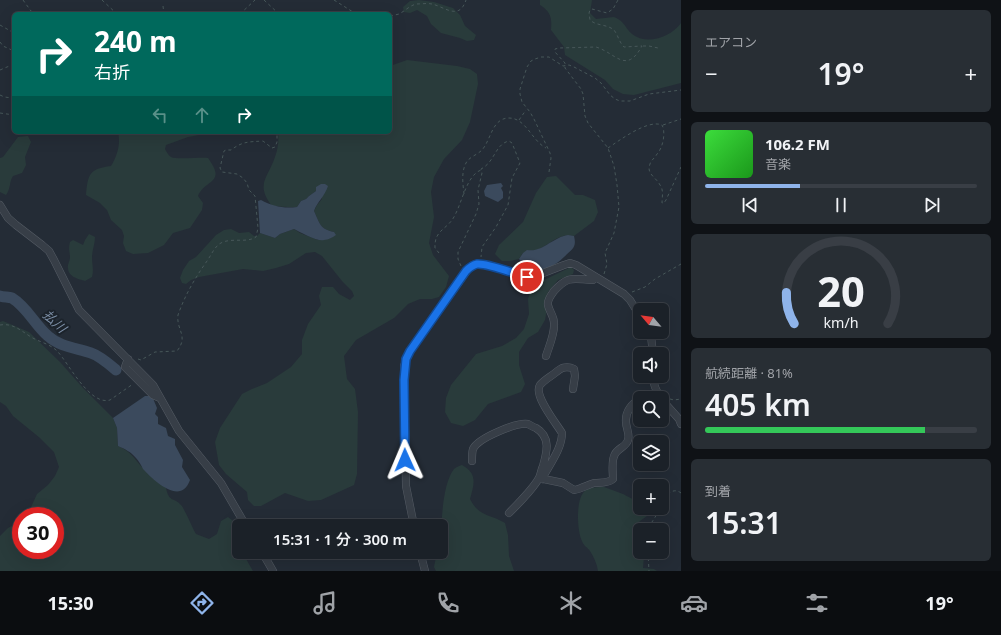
<!DOCTYPE html>
<html lang="ja">
<meta charset="utf-8">
<style>
:root{--surface:#1b2128;--page:#282e34;--text:#f1f3f6;--muted:#a0a3a8;--line:#393e45;--accent:#8fb4ea}
body{margin:0;font-family:"Noto Sans","Noto Sans JP",sans-serif;background:var(--page);color:var(--text);height:100vh;display:flex;flex-direction:column;font-size:15px;white-space:nowrap}
*{box-sizing:border-box;margin:0}
p{font-size:13px;color:var(--muted)}
.icon{flex:none;width:22px;height:22px;fill:none;stroke:currentColor;stroke-width:2;stroke-linecap:round;stroke-linejoin:round}
.map{position:relative;flex:1;overflow:hidden}
.side{display:flex;flex-direction:column;gap:10px;padding:10px;background:#0f1216;width:320px}
.side>*{flex:none}
.guide{position:absolute;left:12px;top:12px;width:380px;height:122px;border-radius:6px;box-shadow:0 4px 16px #0002,0 0 0 1px var(--line);background:#00695c;color:#fff;overflow:hidden}
.needle{width:26px;rotate:299deg}
.controls{position:absolute;left:633px;top:303px;display:grid;gap:8px}
.controls a{display:grid;place-items:center;width:36px;height:36px;border-radius:6px;background:var(--surface);box-shadow:0 4px 16px #0002,0 0 0 1px var(--line);font-size:20px}
.speed{position:absolute;left:12px;top:507px;display:flex;gap:8px;font-size:20px;font-weight:700;text-align:center}
.speed>*{display:grid;place-content:center;width:52px;height:52px;border-radius:50%;background:var(--surface);box-shadow:0 4px 16px #0002,0 0 0 1px var(--line);line-height:1}
.speed .limit{border:6px solid #d22;background:#fff;color:#111}
.pin{position:absolute;display:grid;place-items:center;width:34px;height:34px;color:#fff;margin:-17px;border:2px solid #fff;border-radius:50%;box-shadow:0 1px 4px #0007}
.me{position:absolute;width:44px;margin:-22px;rotate:359deg;stroke-linejoin:round;filter:drop-shadow(0 0 3px #0008)}
.turn{display:flex;align-items:center;gap:14px;height:84px;padding:0 16px;font-size:18px}
.turn .icon{width:52px;height:52px;stroke-width:2.5}
.turn b{display:block;font-size:28px;line-height:34px}
.lanes{display:flex;align-items:center;height:38px;padding:0 16px;background:#0003;justify-content:center;gap:20px;direction:ltr}
.lanes .off{opacity:.35}
.big{font-size:30px;font-weight:600;line-height:1.1}
.side .card{flex:1;display:flex;flex-direction:column;justify-content:center;gap:6px;min-width:0;padding:0 14px;border-radius:6px;background:var(--page)}
.side .dial{align-items:center;gap:0}
.dial svg{height:104px;overflow:visible;fill:none;stroke:var(--line);stroke-width:7;stroke-linecap:round;text-anchor:middle}
.dial text{fill:var(--text);stroke:none}
.song{display:flex;align-items:center;gap:12px}
.cover{width:48px;height:48px;border-radius:6px;background:linear-gradient(135deg,hsl(120 70% 55%),hsl(120 70% 35%))}
.played{height:4px;border-radius:2px;background:linear-gradient(90deg,var(--accent) 35%,var(--line) 35%)}
.keys{display:flex;justify-content:space-around;direction:ltr}
.heat{display:flex;justify-content:space-between;align-items:center;font-size:22px;direction:ltr}
.charge{height:6px;border-radius:3px;background:linear-gradient(90deg,#34c759 81%,var(--line) 0)}
.trip{position:absolute;left:232px;top:519px;width:216px;height:40px;border-radius:6px;background:var(--surface);box-shadow:0 4px 16px #0002,0 0 0 1px var(--line);font-weight:600;line-height:40px;text-align:center}
.tabs{display:flex;height:64px;justify-content:space-around;align-items:center;background:#0b0d10;color:var(--muted)}
.tabs .icon{width:28px;height:28px}
.tabs .current{color:var(--accent)}
.tabs b{font-size:18px;color:var(--text)}
main{display:flex;flex:1;min-height:0}
.map>svg:first-child{display:block}
.green{fill:#293b3b}
.water{fill:#3b4a5d}
.lines{fill:none;stroke-linecap:round;stroke-linejoin:round}
.river{stroke:#3b4a5d;stroke-width:11}
.minor-casing{stroke:#555c65;stroke-width:8}
.path{stroke:#475759;stroke-width:1;stroke-dasharray:3 3;stroke-linecap:butt}
.minor{stroke:#373e47;stroke-width:7}
.route-casing{stroke:#114b97;stroke-width:10}
.route{stroke:#1a73e8;stroke-width:7}
.labels{text-anchor:middle;dominant-baseline:central;stroke-width:4;stroke-linejoin:round;paint-order:stroke}
.water-label{font-size:13px;font-style:italic;fill:#7d90a8;stroke:#1c232b}
</style>
<main>
<div class="map">
<svg width="681" height="571" viewBox="0 0 681 571">
<rect width="100%" height="100%" fill="#242c36"/>
<path class="green" d="M419,0L434,2L453,8L460,15L465,26L476,35L474,40L467,41L460,38L441,33L431,24L427,16L417,10L410,13L404,12L403,7L410,1Z
M540,0H592L590,13L596,19L614,17C617,18 620,20 622,22C626,26 628,31 632,34C647,46 671,37 681,23V83L634,95L623,94L613,89L605,80L565,55L564,47L551,30C552,18 551,12 540,5Z
M407,60L457,66L470,69L477,74L478,84L470,122L462,140L444,159L434,177L431,192L434,217L429,243L433,255L449,276L446,287L439,297L432,299H420L408,304L394,318L356,340L344,356L347,379L355,389L358,412L357,474L354,485L321,500L308,501L285,493L261,506H254L248,500L247,492L226,474L219,465L215,442L220,428L242,394L252,389L267,383L291,367L302,354V340L308,324L321,305L319,296L322,287H333L339,294L350,300L354,296L352,291L342,281L322,256L315,252L306,253L289,264L276,268L263,271L243,269L199,277L191,280L186,284L182,283L180,278L183,270L189,261L196,257L216,235L224,230L231,229L239,233L249,232L254,236H257L260,233L275,238L280,234L294,229L300,233L318,240L334,232C320,229 320,224 314,211L317,205L322,199L316,191L309,196L306,199L301,201L297,207C289,208 281,206 272,206C255,184 268,178 275,157C278,149 279,140 278,132H390V66Z
M118,132H216L188,137L166,145L165,149C166,151 168,155 171,157C176,160 201,157 208,158C227,184 205,179 198,196L203,203L202,210L190,228L173,233L164,245L148,253L133,254L126,251L123,243L124,236L122,230L111,220L107,210L100,203L86,195C88,174 89,169 111,166C117,156 121,144 118,132Z
M28,136L31,142L25,157L26,165L22,173L13,176C9,182 11,188 6,195L0,192V158L3,157L18,137Z
M556,176L575,195H583L595,200L598,212L594,221L574,236C558,233 552,243 539,249C534,251 528,252 523,253L519,259L510,261H502L495,254L499,245L523,222L536,193L547,177Z
M89,234L95,237C95,244 92,251 92,257C92,264 94,270 92,277L85,281C79,279 68,277 68,268C67,265 70,261 70,258C70,251 68,250 70,242L73,240L83,245L85,240Z
M571,267L574,270L573,274L558,280L548,292L545,301L547,309L545,320L538,332L528,338L519,352V365L525,384L521,392L488,404L475,420L463,426L451,423L445,412L446,398L451,385L476,354L502,346L516,338L524,329L529,314L528,299L532,287L542,281Z
M3,321L29,332L60,362L83,388L113,418L117,428L118,446C133,453 133,458 144,469C151,476 159,482 166,488C169,503 174,497 181,505C184,508 193,529 196,534L209,539L217,534L221,521L228,517L237,524L239,552H242L253,571H0V536L8,528L21,521V550H55V516H27L37,494L48,485L55,476L59,467L54,452L40,438L13,416L6,406L0,402V322Z
M462,465C478,474 474,484 470,499C479,517 490,514 505,523L508,535L509,556L514,571H436L434,567L437,552H441C441,531 441,486 454,469C456,467 459,466 462,465Z
M604,487L623,494L640,503V508H646L648,512L647,516L640,521L634,527L633,537L640,548V552H642L644,556L643,568L654,569L657,571H598C597,564 594,557 590,551C588,548 583,545 582,541C577,531 575,497 586,490C591,487 598,487 604,487Z"/>
<path class="water" d="M501,183L503,186L501,188L503,192V198L498,202L485,196L484,191L487,185Z
M321,184H325L328,186C325,196 317,202 314,211C320,224 320,229 334,232L336,235C333,237 328,240 324,240C318,242 300,232 294,229L280,234L275,238L260,233L258,201L261,200C272,206 284,209 297,207L301,201L306,199L309,196L316,191V187Z
M568,235L574,236C577,248 572,249 564,257C555,266 544,270 531,273L519,259L523,253L527,250C542,253 553,237 568,235Z
M145,396H152L157,408L155,414L158,417V424L166,428L168,436L175,439V445L183,460L182,467L190,480C181,506 154,481 143,469C141,465 139,461 136,458C131,452 125,449 118,446L117,428L113,418Z"/>
<g class="lines">
<path class="river" d="M0,296C4,297 9,297 12,298C27,307 35,325 48,336C60,347 76,348 91,353C100,356 109,364 116,370"/>
<g class="minor-casing">
<path id="minor" d="M0,205L8,218L16,225L42,245L49,251L54,260L79,310L153,385L179,431L221,483L246,526
M649,332L651,336L653,354
M546,356C549,346 555,334 554,323C554,316 549,311 548,305C547,300 551,295 554,291C569,275 572,279 593,280L596,277
M128,359L125,367L153,395L160,398
M653,376C653,385 656,391 661,398
M642,398L657,393
M662,400L679,419L681,424
M472,461C472,457 472,452 473,449C478,438 517,422 528,424C530,425 533,427 536,428C551,437 547,452 543,466C541,470 541,474 539,478C533,489 518,504 509,513
M539,478L563,483L574,490C581,489 587,485 594,483C601,482 607,484 613,479C613,472 611,460 615,454C618,448 626,447 628,440C630,434 626,428 626,422C625,412 632,403 640,399
M542,479C549,465 562,449 562,433C556,423 533,395 540,385C544,380 550,377 555,373C561,368 566,365 574,369L575,376L573,389
M414,526L406,486L404,366L410,351L469,268L473,265L481,264L533,277L564,265L570,263L576,265L624,294L630,300L640,316
M262,552L273,571
M420,552L425,571"/>
</g>
<path class="path" d="M23,0L31,11L35,14
M102,0L117,14
M264,0L279,14
M334,0L353,12L354,14
M163,6L164,14
M240,14L255,0
M390,16C393,15 396,15 399,14C405,11 409,6 416,4C421,4 427,3 432,4C445,7 459,21 466,0
M0,25L14,33
M0,42L3,46L14,51
M643,46H649L658,48
M0,70L14,64
M0,95C4,97 9,99 14,96
M0,113L14,115
M519,120L526,110
M663,125L681,119
M608,148C620,140 648,119 662,125C666,132 663,148 657,154C655,158 651,160 650,164C646,174 656,177 660,185C664,190 662,197 662,203H664L666,200L681,167
M549,172L551,158L550,153L534,119L530,112L522,102L520,94V89L527,67L531,61L535,59L541,57H549L563,66L569,65L574,67L595,78L601,83L610,95L615,99L620,101H630L649,94L681,90
M464,194C463,185 461,172 466,163C469,157 477,155 482,150C491,140 492,118 509,118C526,118 532,141 546,148
M439,253L435,248C434,229 448,230 455,215C462,202 467,175 481,170
M461,266L458,259V252L476,214L479,204L478,190L482,173L481,169C495,162 495,144 509,141L512,143L520,163L512,178L508,205L496,227L482,247L481,257
M604,274L607,264L605,253L614,233L619,207L617,185L614,166L608,148L588,123L585,116L583,94L581,89L565,68V63L555,52V49L559,48L596,47C616,53 626,75 642,46L624,47C619,42 618,35 614,30C607,24 596,26 590,20L589,13L590,10L592,9L607,13L613,9L618,0
M632,292L645,287L655,279L681,264
M0,325C13,323 20,330 31,337C39,342 51,344 58,352C69,364 90,406 110,400L133,384
M138,359L141,360L155,352L177,351C189,336 176,330 178,315C185,295 195,278 207,261C212,254 215,245 223,242C234,238 247,243 256,237L258,228L255,196L249,190L247,183L243,178L237,174L222,172L220,168L224,151L226,150H231C243,141 249,142 263,141L272,148L275,147L277,142V132
M670,399L674,400L681,399
M662,505C665,497 672,486 681,493
M642,530L652,522L661,508
M640,533L639,535L640,541
M648,552L649,571"/>
<use href="#minor" class="minor"/>
</g>
<g class="lines">
<g class="route-casing">
<path id="route" d="M405,460L404,380L406,359L410,351L466,271C469,268 473,265 477,264C488,263 515,274 527,277"/>
</g>
<use href="#route" class="route"/>
</g>
<g class="labels">
<g class="water-label">
<text transform="translate(55 321) rotate(43)">払川</text>
</g>
</g>
</svg>
<div class="controls">
<a><svg class="needle" viewBox="-14 -14 28 28"><path d="M0-13l5 13h-10z" fill="#e53935"/><path d="M0 13l5-13h-10z" fill="#a0a3a8"/></svg></a>
<a><svg class="icon" aria-label="sound" viewBox="0 0 24 24"><path d="M4 9h4l5-4v14l-5-4H4zM17 9q2 3 0 6"/></svg></a>
<a><svg class="icon" aria-label="search" viewBox="0 0 24 24"><circle cx="10" cy="10" r="6"/><path d="M15 15l6 6"/></svg></a>
<a><svg class="icon" aria-label="layers" viewBox="0 0 24 24"><path d="M12 4l9 5-9 5-9-5zM3 14l9 5 9-5"/></svg></a>
<a>+</a>
<a>−</a>
</div>
<div class="speed"><div class="limit">30</div></div>
<div class="pin" style="left:527px;top:277px;background:#d93025"><svg class="icon" aria-label="arrive" viewBox="0 0 24 24"><path d="M6 21V4h12l-3 4 3 4H6"/></svg></div>
<svg class="me" style="left:405px;top:460px" viewBox="-20 -20 40 40"><path d="M0-17L14 15 0 8-14 15z" fill="#1a73e8" stroke="#fff" stroke-width="4"/></svg>
<div class="trip">15:31 · 1 分 · 300 m</div>
<div class="guide">
<div class="turn"><svg class="icon" aria-label="right" viewBox="0 0 24 24"><path d="M7 20v-9h11M14 6l5 5-5 5"/></svg><div><b>240 m</b>右折</div></div>
<div class="lanes"><svg class="icon off" aria-label="left" viewBox="0 0 24 24"><path d="M17 20v-9H6M10 6l-5 5 5 5"/></svg><svg class="icon off" aria-label="ahead" viewBox="0 0 24 24"><path d="M12 20V5M6 11l6-6 6 6"/></svg><svg class="icon" aria-label="right" viewBox="0 0 24 24"><path d="M7 20v-9h11M14 6l5 5-5 5"/></svg></div>
</div>
</div>
<section class="side">
<div class="card"><p>エアコン</p>
<div class="heat"><a>−</a><b class="big">19°</b><a>+</a></div>
</div>
<div class="card">
<div class="song"><i class="cover"></i><div><b>106.2 FM</b><p>音楽</p></div></div>
<div class="played"></div>
<div class="keys"><svg class="icon" aria-label="previous" viewBox="0 0 24 24"><path d="M18 5L8 12l10 7zM5 5v14"/></svg><svg class="icon" aria-label="pause" viewBox="0 0 24 24"><path d="M8 5v14M16 5v14"/></svg><svg class="icon" aria-label="next" viewBox="0 0 24 24"><path d="M6 5l10 7-10 7zM19 5v14"/></svg></div>
</div>
<div class="card dial"><svg viewBox="0 0 100 80">
<path d="M14 69A42 42 0 1 1 86 69"/>
<path d="M14 69A42 42 0 0 1 8 45" stroke="#8fb4ea"/>
<text x="50" y="56" font-size="32" font-weight="700">20</text>
<text x="50" y="72" font-size="11">km/h</text>
</svg></div>
<div class="card"><p>航続距離 · 81%</p><b class="big">405 km</b><div class="charge"></div></div>
<div class="card"><p>到着</p><b class="big">15:31</b></div>
</section>
</main>
<nav class="tabs">
<b>15:30</b>
<svg class="icon current" aria-label="directions" viewBox="0 0 24 24"><path d="M12 3l9 9-9 9-9-9zM9 14v-3h6M13 9l2 2-2 2"/></svg>
<svg class="icon" aria-label="music" viewBox="0 0 24 24"><path d="M9 18V5l10-2v13"/><circle cx="6" cy="18" r="3"/><circle cx="16" cy="16" r="3"/></svg>
<svg class="icon" aria-label="phone" viewBox="0 0 24 24"><path d="M5 4h4l2 5-3 2q2 4 5 5l2-3 5 2v4C11 20 4 13 5 4z"/></svg>
<svg class="icon" aria-label="climate" viewBox="0 0 24 24"><path d="M12 3v18M4 7l16 10M4 17L20 7"/></svg>
<svg class="icon" aria-label="car" viewBox="0 0 24 24"><path d="M5 17H2v-5l4-1 3-4h7l3 4 3 1v5h-3M9 17h6M6 11h13"/><circle cx="7" cy="17" r="2"/><circle cx="17" cy="17" r="2"/></svg>
<svg class="icon" aria-label="filters" viewBox="0 0 24 24"><path d="M4 7h16M4 17h16"/><circle cx="9" cy="7" r="2"/><circle cx="15" cy="17" r="2"/></svg>
<b>19°</b>
</nav>
